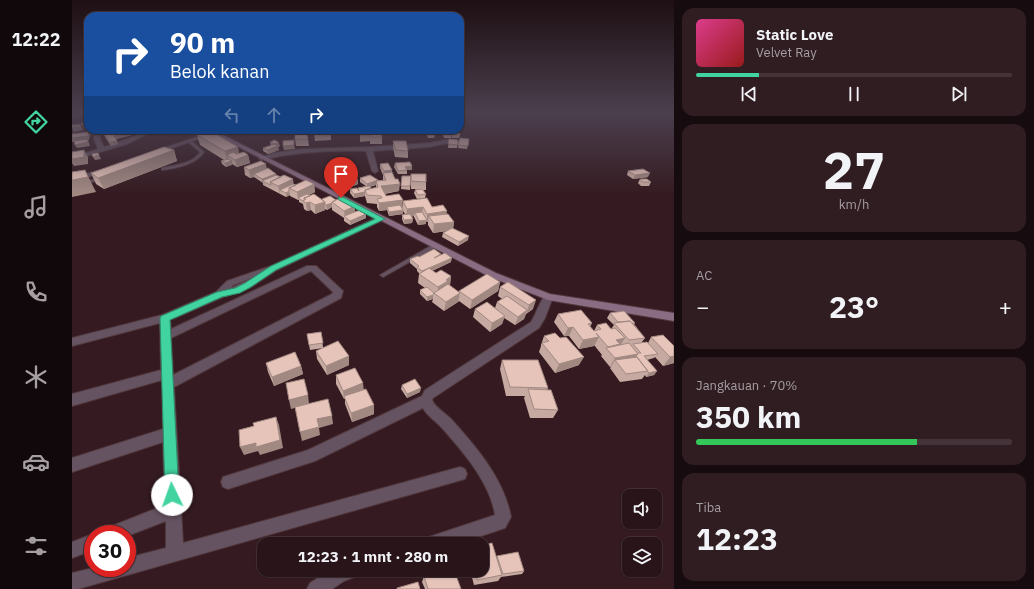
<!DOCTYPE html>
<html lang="id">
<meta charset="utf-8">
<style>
:root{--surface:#281419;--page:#301d22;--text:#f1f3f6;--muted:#a59ea2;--line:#443338;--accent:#42d4a0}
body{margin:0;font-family:"IBM Plex Sans",sans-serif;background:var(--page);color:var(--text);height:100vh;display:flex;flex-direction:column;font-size:15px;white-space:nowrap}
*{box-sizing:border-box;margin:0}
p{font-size:13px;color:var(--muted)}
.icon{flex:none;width:22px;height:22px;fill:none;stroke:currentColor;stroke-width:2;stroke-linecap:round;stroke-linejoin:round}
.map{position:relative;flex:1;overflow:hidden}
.sheet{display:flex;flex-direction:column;gap:8px;padding:8px;background:#160b0e;width:360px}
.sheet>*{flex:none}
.top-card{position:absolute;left:12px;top:12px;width:380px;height:122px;border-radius:12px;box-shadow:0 1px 3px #0004,0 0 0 1px var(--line);background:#1a4fa0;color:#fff;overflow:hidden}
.buttons{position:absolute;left:550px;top:489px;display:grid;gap:8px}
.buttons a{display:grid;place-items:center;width:40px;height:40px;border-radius:8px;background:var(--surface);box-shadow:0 1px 3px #0004,0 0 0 1px var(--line);font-size:20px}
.speed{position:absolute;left:12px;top:525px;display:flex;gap:8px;font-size:20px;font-weight:700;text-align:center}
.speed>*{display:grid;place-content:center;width:52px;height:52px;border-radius:50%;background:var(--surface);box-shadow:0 1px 3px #0004,0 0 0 1px var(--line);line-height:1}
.speed .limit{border:6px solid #d22;background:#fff;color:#111}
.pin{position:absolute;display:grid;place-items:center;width:34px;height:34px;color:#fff;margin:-41px -17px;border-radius:50% 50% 50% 0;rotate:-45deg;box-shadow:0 0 4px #0007}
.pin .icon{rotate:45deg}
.me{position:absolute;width:44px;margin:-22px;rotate:357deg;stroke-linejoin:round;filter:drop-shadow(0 0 3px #0008)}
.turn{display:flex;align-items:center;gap:14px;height:84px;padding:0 20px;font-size:18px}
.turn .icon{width:52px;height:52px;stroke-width:2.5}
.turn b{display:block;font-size:28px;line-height:34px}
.lanes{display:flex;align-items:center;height:38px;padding:0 20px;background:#0003;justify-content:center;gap:20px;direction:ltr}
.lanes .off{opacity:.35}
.big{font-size:30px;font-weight:700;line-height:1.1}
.sheet .widget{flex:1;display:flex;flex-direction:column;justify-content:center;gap:6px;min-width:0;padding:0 14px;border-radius:12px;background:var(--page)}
.sheet .dial{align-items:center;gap:0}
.dial b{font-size:52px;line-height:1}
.song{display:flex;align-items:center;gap:12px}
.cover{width:48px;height:48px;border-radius:6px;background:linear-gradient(135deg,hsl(330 70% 55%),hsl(0 70% 35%))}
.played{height:4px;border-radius:2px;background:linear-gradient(90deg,var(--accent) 20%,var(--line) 20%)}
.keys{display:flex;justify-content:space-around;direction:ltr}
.heat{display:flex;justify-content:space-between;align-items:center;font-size:22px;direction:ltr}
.charge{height:6px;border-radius:3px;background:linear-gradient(90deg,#34c759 70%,var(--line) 0)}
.trip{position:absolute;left:185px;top:537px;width:232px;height:40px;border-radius:12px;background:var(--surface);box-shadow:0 1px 3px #0004,0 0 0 1px var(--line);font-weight:700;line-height:40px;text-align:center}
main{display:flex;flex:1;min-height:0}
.dock{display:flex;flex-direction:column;width:72px;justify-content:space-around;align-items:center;background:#10080a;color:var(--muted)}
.dock .icon{width:28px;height:28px}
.dock .on{color:var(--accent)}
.dock b{font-size:18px;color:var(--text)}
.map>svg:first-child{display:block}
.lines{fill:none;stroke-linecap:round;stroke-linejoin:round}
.lane-casing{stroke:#51383d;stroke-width:2}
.street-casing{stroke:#51383d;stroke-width:2}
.secondary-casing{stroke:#51383d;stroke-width:2}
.lane{fill:#655361;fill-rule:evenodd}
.street{fill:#655361;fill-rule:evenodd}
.secondary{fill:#8a6c83;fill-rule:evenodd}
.wall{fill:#c6a9a0;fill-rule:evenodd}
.shaded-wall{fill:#a18982}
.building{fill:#e6c4ba;stroke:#a18982}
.route{fill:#42d4a0;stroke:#2b8a68}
</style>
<main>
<nav class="dock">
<b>12:22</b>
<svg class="icon on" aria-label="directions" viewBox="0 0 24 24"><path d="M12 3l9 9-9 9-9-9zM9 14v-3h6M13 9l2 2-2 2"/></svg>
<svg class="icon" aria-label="music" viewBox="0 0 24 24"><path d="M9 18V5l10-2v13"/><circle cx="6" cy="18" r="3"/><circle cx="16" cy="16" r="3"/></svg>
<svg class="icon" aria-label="phone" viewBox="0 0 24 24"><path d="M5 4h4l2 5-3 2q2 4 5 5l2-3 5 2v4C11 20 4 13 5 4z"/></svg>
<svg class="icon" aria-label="climate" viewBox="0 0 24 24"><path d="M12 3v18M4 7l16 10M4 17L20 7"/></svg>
<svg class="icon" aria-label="car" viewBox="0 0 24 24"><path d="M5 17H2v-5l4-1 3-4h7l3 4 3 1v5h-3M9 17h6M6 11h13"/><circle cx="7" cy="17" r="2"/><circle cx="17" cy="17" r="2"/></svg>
<svg class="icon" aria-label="filters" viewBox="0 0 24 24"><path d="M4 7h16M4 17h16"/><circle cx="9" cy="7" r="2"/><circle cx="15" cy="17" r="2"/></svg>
</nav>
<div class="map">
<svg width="602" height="589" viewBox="0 0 602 589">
<rect width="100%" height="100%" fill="#351b21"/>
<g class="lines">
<g class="lane-casing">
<path id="lane" d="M116,140H118L131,151L132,152C125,164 103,169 90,170V168C102,165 121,164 128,152L116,142Z
M29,177L31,178L30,179L0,188V186Z
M362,244L364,245L365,246L364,247L313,276L311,277L308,275Z"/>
</g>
<g class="street-casing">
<path id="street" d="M16,112V115L0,117V113Z
M25,130L28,132V139L32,147C53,141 71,130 94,130L73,135L55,144L5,159H1V157L26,149L22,139V134L4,138L1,136L2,135Z
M137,133L142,134L85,153L80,152Z
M379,139L381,140V142L357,147L301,151L306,171L303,173L300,171L294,151C259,150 224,152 189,160L186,158L202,153L229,149L297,147L357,143Z
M33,169L35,170V172L0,181V177Z
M306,217H312L313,219L205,270L179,287L168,292L151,297L98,320L99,329L235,266H244L271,291L269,298L102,387L111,543L388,467L393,469L395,474L393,479L6,589H0V573L21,568H55V558L94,548V521L55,536V534H33L35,528L93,505L91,442L0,472V458L91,429L90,380L0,406V394L89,370L88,323L0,346V338L90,315L144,292L155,281L199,266ZM239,271L261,292L260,294L101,375L99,338ZM180,278L159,288L161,285Z
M476,294L481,297L473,318L467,328L361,398L360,400C364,409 374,413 380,420C405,448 432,479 439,517L433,528L385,544H352L354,538L423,515C418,482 391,452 370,428C364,421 355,416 351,408L243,461L156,489L151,487L149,482L151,477L236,450L350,396L353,390L459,322C464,315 469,296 476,294Z
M21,534V550L0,558V542Z
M258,570H288L285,576L272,581L260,589H235L238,583Z"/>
</g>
<g class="secondary-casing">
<path id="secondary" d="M134,130H141L424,273L478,294L602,313V321L476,300L418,277Z"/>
</g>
<use href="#lane" class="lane"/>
<use href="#street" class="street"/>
<use href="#secondary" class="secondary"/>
</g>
<path class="wall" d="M31,130H63L58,131L60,135L44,139L46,144L39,146L33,137Z
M259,130V140L243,141L242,134Z
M274,130H282V131L275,132Z
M354,130L363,135L362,138H356L354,133Z
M371,130H386L388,135L387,138H380L379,135V138H372L370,132Z
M288,131L310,133V144H298V141L288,142Z
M125,135L167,154L176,155L178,163L165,167L160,164L154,167L150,164L149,161L152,160L128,145Z
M388,138L397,139L395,149L386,148Z
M223,139H236L237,146H224Z
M377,139L386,140L385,148H376Z
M321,141L336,151V158L323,157L321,148Z
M198,142L208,146L206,147L207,150L196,154L191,151V148L199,146Z
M102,150L105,161L32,189L24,184L19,173Z
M323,163L340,166V170H335V174H326L322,167Z
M308,164L320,170V172L327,191L313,194L314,196L330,209L331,201L360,207L375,214L382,222L381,228L396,240L386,246L370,237L371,233L375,231L361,233L356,225V222H354V224L346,225L342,217V216L339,217L341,219L340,223L332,224L330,219V215L333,214L331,211V214L317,216L315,210L307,211L305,207V204L295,203L293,196L282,198L278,193V189H286V188L294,186L288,182V178L306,180H311V175L308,168ZM304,185V188H299L298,187Z
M172,167L195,169L204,175L209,177L221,179V184L224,185L242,184L243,192L237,195L250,199L264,200L283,206V212L294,218L278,225L272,221V218L260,210V207L255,210L253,209V210L243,214L239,210L235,211L232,209L231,204L227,202V200H226L218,196V195L214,197L191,185V183L182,177L178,178L173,175Z
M556,171L576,177L561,179L555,175Z
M339,174L354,182V190H351L354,194L353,198L345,199L342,193L343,190L345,189H339Z
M330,176H339L338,190L329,189Z
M568,179L579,182L577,186H569L566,183Z
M267,182L286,184L272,190L267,186Z
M369,254L368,255L379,262L360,271L364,273L379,276L378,285H377L387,292V291L428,282L426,291L398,309L387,301L386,302L372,311L360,302L361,299L355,301L348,294V290L353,288L346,283L347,274H348L345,271V269L338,263V259L347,257Z
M436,282L461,309L454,314L452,319L443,325L432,318L430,324L418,332L401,317L403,309L423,308L425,302L430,299L426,296L428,287Z
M538,313L563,323L562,324L573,338L570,342L576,343L579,337L591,335L602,363L591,366L583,357L582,358L575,360L585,371L582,375L574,377L573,375L570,379L548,382L538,368L539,367H538L529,356L530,355L522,345V346L507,349L497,336H492L482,322L486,314L520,323L518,327L522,331L525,325L539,329L542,325L535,318Z
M249,332L251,347L277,356V365L255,375L245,359L244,351L251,348L238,350L235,334Z
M472,336L488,338L507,365L483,373L467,352L469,346V345Z
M430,360L476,388L475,390L486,410L481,418H458L452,398L453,396H434L428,369Z
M194,363L229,366L231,374L202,386L196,372Z
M264,375L291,389L302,414L280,422L273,404V399H272L264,384Z
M330,385L348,392L335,398L329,389Z
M425,556L452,571L450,574L429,577L426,581L402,585L398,570H410Z
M352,576L389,589H353L350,582Z"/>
<path class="shaded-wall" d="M8,124L11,130L2,132L0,128Z
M16,124V128L12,129L10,125Z
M31,130H39L41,134L34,136Z
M39,130H63L58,131L60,135L44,139Z
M102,130H118L117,132L103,134Z
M17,132L18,135L17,140H16L18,146L5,148L3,145L15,140L0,142V138Z
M45,141L46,144L39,146L38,142Z
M207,143L208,146L206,147L207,150L196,154L195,150L202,144Z
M222,145L223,149L212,150L211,146Z
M166,147L168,157L155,155L157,161L155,162L153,151Z
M12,150L16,157V164L2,166L0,163V159Z
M102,150L105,161L32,189L26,178Z
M27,155L29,159L23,160L21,157Z
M176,155L178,163L165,167L163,160Z
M160,161V165L154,167L153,163Z
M194,164L195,172L182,174V177L178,178L177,170Z
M340,166V170H335L333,167Z
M13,170L24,192L0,197V180Z
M320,170V174L311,173L312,171Z
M578,173L576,177L561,179L563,175Z
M204,174L205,178L190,181V179Z
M221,179L222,187L208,190V194L206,186Z
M286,180V184L272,190L271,186Z
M304,181V185L295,187V184Z
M242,184L243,192L228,199L226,198L227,200H226L225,192Z
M328,184L327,191L309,194V186Z
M217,191L218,195L214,197V193Z
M293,192V196L282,198V194Z
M331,200L330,208L315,207V210L307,211V203Z
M241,201L238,202L239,210L235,211L234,203Z
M253,202V210L243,214V205Z
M260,203V207L255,210L254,205Z
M283,206V214L273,217L272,211Z
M351,207L350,215L343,213L342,216L334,217L335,209Z
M331,210V214L317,216V212Z
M375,211L374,219L357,216L356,222H354V224L346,225L347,221L355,220V214Z
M294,214V218L278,225V221Z
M341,219L340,223L332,224V220Z
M382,222L381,230L361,233L362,224Z
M397,236L396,240L386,246L387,242Z
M380,258L379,262L350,276V271Z
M379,276L378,285L375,287L374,290L365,296L366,287L374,280Z
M428,282L426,291L398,309L400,300Z
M388,293L386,302L372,311L374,302Z
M361,295V299L355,301V297Z
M464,300L461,309L454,314L457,305Z
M455,310L452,319L443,325L446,317Z
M433,316L430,324L418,332L420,323Z
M501,327L497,336H492L496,328Z
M527,337L522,346L507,349L511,340Z
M553,338L547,347L535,348L536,347L544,340Z
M566,354L560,362L543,360L539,367H538L543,358Z
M277,356V365L255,375L254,366Z
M602,356V363L591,366L598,357Z
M512,357L507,365L483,373L487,364Z
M229,366L231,374L202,386L200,377Z
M585,371L582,375L574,377L577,373Z
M291,383L292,391L272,396L273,399H272L271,391Z
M349,388L348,392L335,398V394Z
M236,395L237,404L219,409L217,400Z
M302,405V414L280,422L279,413Z
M260,416L261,424L247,428L248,435L230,441L228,432L245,419Z
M204,417L207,425L211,448L188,455L186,451L172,455L168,447L184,443Z"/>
<path class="building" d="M16,122V124L10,125L9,123Z
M8,124L9,127L0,128V125Z
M39,130H50L41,132Z
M243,130H259V133L242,134Z
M309,130L310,137H298V134L288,135V131Z
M354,130H361L363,135H356Z
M371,130H378L380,134H372Z
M379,130H386L388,135H381Z
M139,131L166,147L153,151L125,135Z
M229,131H234L236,139H223V134H228Z
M17,132L16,136L0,138V134Z
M40,132L45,141L38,142L32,134Z
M388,138L397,139L396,146L386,145Z
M15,139L16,142L3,145L2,141Z
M377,139L386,140V145L376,144Z
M203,140L207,143L202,144L198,142Z
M222,140V145L211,146V141Z
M321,141H334L336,151L324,150Z
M203,144L206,146L195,150L191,148Z
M92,147L102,150L26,178L19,173Z
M12,150V157L0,159V152Z
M161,152L165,154L172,152L176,155L163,160L155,155Z
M26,153L27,155L21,157L20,154Z
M156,159L160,161L153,163L149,161Z
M189,161L194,164L177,170L172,167Z
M338,162L340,166L333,167L335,170L326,171L323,163Z
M316,163L320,170L312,171L308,164Z
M196,168L204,174L190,179L182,174Z
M571,169L578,173L563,175L556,171Z
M13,170L16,177L0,180V172Z
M320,172L323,179H326L328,184L309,186L314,196L327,194L331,200L307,203L305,199L310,198L309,196L295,195L293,190L306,187L304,181L314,180L311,173Z
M339,174H354V182L339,181Z
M204,175L209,177L198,182L199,185L190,181Z
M212,175L221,179L206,186L198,182Z
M298,175L306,180L295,184L288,178Z
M330,176H339L338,186H329Z
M281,177L286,180L271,186L267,182Z
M568,179H575L579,182H571Z
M234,180L242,184L225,192L217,188Z
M221,184L224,185L217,188V191L214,193L208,190Z
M297,186L299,188L293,190V192L282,194L278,189L285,188L287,191L286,188Z
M350,189L354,194L346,195L343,190Z
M235,194L238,196L232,198V200L231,201L226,198Z
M242,194L253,202L243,205L238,202L234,203L231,201L234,199L232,198Z
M258,196L264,200L260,202V203L254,205H253V202L250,199Z
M270,197L283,206L272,211L260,202Z
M355,198L360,207L371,205L375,211L355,214L351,207L335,209L331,201Z
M328,205L331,210L317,212L315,207Z
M288,210L294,214L278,221L272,216Z
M350,212L355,220L347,221L343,213Z
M338,214L341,219L332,220L330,215Z
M376,214L382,222L362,224L357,216Z
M380,228L397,236L387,242L371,233Z
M362,249L369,254L362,258L373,253L380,258L350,271L345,267L347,266L338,259L346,256L347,257Z
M357,268L364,273L369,270L379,276L374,280L376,281L366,287L347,274Z
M415,274L428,282L400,300L387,291Z
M436,282L464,300L457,305L428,287Z
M376,284L388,293L374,302L362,293Z
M355,287L362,293L361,295L355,297L348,290Z
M435,296L455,310L446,317L425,302Z
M415,302L433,316L420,323L403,309Z
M509,310L520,323L516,324L522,331L529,329L525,325L534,323L539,329L543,328L553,338L544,340L548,344L536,347L524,333L527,337L511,340L501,327L496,328L486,314Z
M552,311L563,323H560L558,321L546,322L538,313Z
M558,321L573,338L557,340L542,323Z
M249,332L251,343L237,345L235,334Z
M483,333L488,338L494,337L512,357L487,364L470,343L477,341L472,336Z
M591,335L602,346V356L598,357L579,337Z
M266,341L277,356L254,366L244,351Z
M575,342L586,354L572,356L585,371L577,373L565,357H564L566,353H569L561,344Z
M557,343L566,354L543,358L534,348Z
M223,352L229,366L200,377L194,363Z
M565,357L576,371L554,374L543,360Z
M430,360H466L476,388L438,387Z
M283,368L291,383L271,391L264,375Z
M232,379L236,395L217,400L214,383Z
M343,379L349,388L335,394L330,385Z
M294,389L302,405L279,413L272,396Z
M456,389L479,390L486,410L462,409Z
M256,399L260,416L245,419L247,427L228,432L223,407Z
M204,417L208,440L184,447V443L168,447L167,430L182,426L181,423Z
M420,543L430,575L405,580L403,570H410V545Z
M446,552L452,571L431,574L425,556Z
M367,570H382L389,589H356L352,576Z
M346,582L348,589H325V588Z"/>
<linearGradient id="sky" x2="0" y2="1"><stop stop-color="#1d0f12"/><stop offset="0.58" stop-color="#4b3f4e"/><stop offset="1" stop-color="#4b3f4e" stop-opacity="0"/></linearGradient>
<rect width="602" height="194" fill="url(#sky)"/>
<path class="route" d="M269,196L313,219L204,270L179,287L168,293L150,297L98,320L107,495L105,500L100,502L96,500L93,495L88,318L89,316L145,292L163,288L173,283L199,266L303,219L267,200L266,198Z"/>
</svg>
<div class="buttons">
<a><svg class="icon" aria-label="sound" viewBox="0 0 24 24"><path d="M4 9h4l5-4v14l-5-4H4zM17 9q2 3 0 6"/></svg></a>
<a><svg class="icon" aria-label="layers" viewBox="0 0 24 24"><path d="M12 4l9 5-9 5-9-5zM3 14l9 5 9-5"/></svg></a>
</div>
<div class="speed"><div class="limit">30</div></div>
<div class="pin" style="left:269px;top:198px;background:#d93025"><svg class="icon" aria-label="arrive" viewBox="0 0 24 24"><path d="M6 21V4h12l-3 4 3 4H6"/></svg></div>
<svg class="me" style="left:100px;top:495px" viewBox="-20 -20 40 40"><circle r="19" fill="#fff"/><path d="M0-13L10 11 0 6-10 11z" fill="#42d4a0"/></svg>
<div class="trip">12:23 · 1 mnt · 280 m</div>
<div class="top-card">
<div class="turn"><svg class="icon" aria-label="right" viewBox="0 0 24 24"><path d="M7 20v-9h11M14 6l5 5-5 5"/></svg><div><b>90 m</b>Belok kanan</div></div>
<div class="lanes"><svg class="icon off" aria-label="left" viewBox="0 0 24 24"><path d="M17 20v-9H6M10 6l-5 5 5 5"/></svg><svg class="icon off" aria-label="ahead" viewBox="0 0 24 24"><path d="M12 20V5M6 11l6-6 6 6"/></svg><svg class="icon" aria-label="right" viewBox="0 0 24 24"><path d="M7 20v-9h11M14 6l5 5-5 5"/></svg></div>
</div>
</div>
<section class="sheet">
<div class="widget">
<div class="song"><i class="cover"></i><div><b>Static Love</b><p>Velvet Ray</p></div></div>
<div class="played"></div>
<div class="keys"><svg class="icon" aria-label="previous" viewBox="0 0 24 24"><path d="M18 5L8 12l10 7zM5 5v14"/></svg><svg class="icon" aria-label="pause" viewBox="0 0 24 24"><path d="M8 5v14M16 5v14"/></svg><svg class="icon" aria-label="next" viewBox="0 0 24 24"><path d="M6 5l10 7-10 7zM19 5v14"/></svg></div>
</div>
<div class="widget dial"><b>27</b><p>km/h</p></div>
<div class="widget"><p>AC</p>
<div class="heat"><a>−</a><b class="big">23°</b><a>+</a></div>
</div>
<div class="widget"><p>Jangkauan · 70%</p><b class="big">350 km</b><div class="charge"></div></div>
<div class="widget"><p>Tiba</p><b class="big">12:23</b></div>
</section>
</main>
